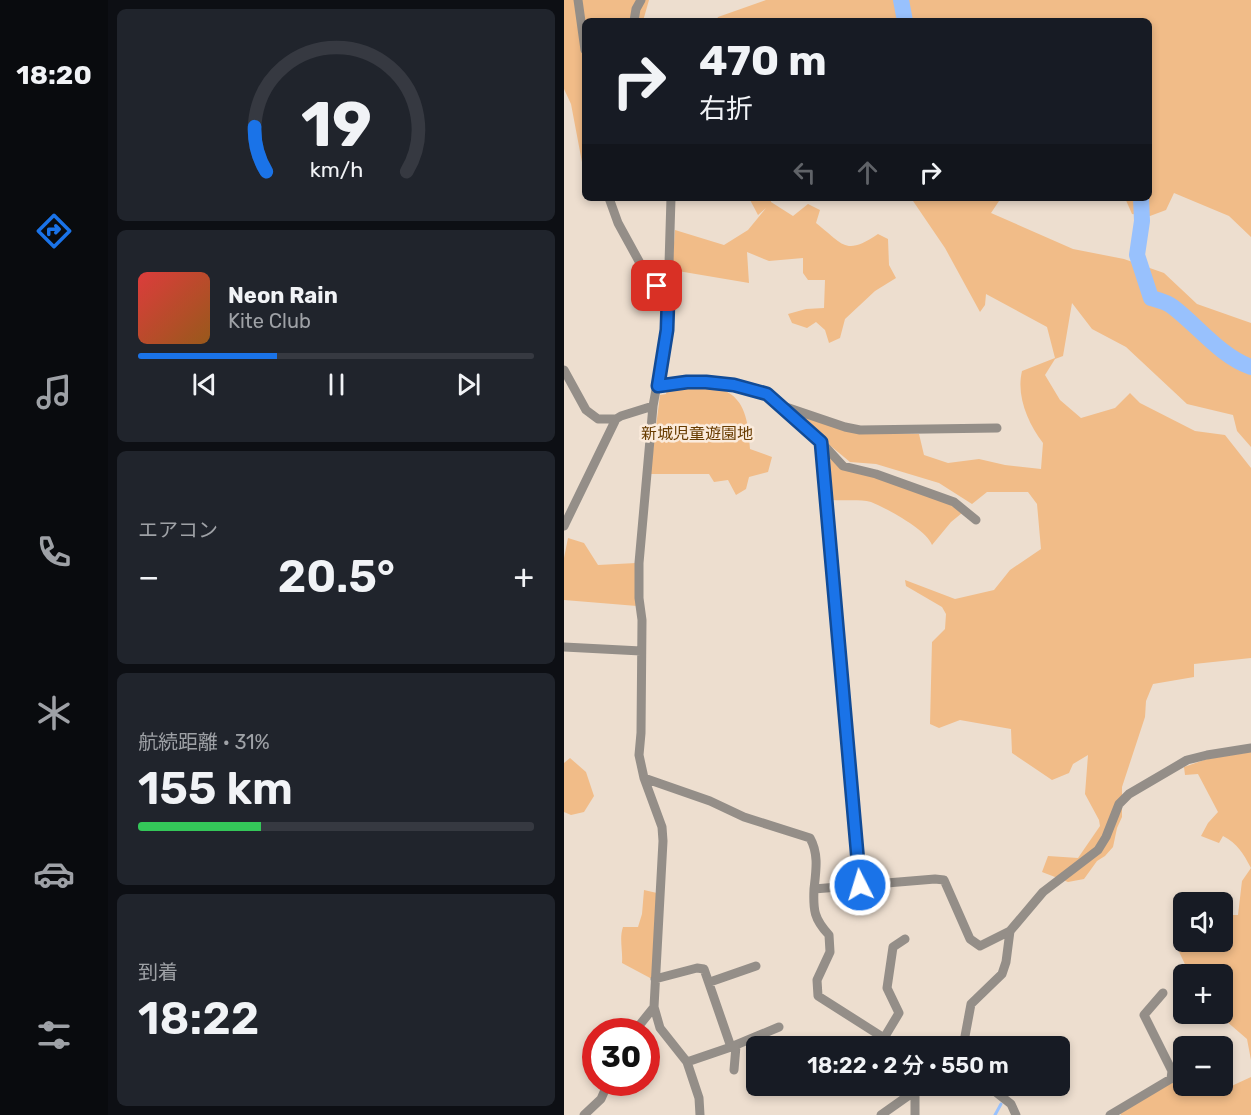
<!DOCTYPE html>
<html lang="ja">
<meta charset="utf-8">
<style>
:root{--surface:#171b24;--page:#20242c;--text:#f1f3f6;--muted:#9ea1a6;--line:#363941;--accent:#1a73e8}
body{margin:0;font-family:Rubik,"Noto Sans JP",sans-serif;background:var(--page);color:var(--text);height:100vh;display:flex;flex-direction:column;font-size:22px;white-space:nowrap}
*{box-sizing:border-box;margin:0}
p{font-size:20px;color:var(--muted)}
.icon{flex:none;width:33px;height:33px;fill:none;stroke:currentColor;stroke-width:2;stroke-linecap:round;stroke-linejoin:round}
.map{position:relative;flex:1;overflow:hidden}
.side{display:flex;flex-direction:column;gap:9px;padding:9px;background:#0d0f14;width:456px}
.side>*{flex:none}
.top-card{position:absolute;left:18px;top:18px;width:570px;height:183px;border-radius:9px;box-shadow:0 3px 9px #0003;background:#171b24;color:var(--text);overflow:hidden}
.fabs{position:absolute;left:609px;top:892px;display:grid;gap:12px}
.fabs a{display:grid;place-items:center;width:60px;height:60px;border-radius:9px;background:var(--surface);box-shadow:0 3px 9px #0003;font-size:30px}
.speed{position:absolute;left:18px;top:1018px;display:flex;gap:12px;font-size:30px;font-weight:700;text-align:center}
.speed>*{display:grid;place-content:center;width:78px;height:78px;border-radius:50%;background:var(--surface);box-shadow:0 3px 9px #0003;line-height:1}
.speed .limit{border:9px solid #d22;background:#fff;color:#111}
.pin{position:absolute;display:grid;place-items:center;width:51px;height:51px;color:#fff;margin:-26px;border-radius:12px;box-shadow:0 3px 9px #0006}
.me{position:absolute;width:66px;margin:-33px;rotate:355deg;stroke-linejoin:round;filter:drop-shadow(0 0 4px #0008)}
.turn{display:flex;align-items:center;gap:21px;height:126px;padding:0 18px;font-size:27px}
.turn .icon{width:78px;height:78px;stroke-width:2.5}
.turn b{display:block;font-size:42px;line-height:51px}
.lanes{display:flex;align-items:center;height:57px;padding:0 18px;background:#0003;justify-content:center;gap:30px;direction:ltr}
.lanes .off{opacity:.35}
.big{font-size:45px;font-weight:600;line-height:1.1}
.side .card{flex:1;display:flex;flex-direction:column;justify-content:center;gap:9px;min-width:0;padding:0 21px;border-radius:9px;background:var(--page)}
.side .dial{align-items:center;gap:0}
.dial svg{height:156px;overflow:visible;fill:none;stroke:var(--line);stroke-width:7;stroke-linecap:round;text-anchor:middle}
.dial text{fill:var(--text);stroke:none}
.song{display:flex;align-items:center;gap:18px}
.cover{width:72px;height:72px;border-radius:9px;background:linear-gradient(135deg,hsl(0 70% 55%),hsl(30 70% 35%))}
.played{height:6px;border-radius:3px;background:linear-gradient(90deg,var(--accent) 35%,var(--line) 35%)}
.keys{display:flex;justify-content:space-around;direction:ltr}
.heat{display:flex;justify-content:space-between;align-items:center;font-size:33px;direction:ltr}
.charge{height:9px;border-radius:4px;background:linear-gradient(90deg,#34c759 31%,var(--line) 0)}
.trip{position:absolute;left:182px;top:1036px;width:324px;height:60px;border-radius:9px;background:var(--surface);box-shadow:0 3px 9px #0003;font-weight:600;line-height:60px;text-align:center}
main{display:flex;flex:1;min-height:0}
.dock{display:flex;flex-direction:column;width:108px;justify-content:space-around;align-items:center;background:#090b0e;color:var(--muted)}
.dock .icon{width:42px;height:42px}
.dock .on{color:var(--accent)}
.dock b{font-size:27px;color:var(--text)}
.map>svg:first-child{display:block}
.green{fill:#f1bc88}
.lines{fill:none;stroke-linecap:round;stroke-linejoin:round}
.stream{stroke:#98c1fd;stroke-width:3}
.river{stroke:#98c1fd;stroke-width:16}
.minor{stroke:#948e88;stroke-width:9}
.route-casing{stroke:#114b97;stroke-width:15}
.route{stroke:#1a73e8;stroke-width:10}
.labels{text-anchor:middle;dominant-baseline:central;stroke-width:5;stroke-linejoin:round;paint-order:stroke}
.park-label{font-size:16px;fill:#683c00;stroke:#fbebdc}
</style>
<main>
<nav class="dock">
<b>18:20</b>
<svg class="icon on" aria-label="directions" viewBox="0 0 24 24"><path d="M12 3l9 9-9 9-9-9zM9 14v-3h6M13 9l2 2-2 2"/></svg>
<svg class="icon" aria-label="music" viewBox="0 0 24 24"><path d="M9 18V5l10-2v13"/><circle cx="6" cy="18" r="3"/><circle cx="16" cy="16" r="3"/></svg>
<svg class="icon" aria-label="phone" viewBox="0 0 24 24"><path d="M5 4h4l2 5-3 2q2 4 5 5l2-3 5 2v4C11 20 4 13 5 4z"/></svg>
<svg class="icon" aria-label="climate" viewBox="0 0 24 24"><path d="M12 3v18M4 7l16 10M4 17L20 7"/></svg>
<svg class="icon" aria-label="car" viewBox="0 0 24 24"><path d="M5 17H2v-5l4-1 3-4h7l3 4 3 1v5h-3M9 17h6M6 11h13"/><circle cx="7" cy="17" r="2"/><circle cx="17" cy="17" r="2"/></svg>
<svg class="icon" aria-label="filters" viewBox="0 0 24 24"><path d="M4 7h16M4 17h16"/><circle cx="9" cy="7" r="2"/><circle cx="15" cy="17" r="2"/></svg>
</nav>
<section class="side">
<div class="card dial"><svg viewBox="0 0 100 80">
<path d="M14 69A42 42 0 1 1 86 69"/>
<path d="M14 69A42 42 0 0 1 8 46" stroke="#1a73e8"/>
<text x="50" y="56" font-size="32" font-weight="700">19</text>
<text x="50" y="72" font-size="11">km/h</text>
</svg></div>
<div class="card">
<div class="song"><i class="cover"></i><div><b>Neon Rain</b><p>Kite Club</p></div></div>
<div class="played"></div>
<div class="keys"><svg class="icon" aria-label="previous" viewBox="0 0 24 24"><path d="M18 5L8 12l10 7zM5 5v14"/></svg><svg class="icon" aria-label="pause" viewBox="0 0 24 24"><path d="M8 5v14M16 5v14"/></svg><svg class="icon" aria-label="next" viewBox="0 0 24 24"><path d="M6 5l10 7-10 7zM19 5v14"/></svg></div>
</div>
<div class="card"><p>エアコン</p>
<div class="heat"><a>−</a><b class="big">20.5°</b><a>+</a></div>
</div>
<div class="card"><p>航続距離 · 31%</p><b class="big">155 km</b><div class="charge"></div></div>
<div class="card"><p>到着</p><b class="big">18:22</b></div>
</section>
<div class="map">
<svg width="687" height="1115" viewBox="0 0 687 1115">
<rect width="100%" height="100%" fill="#eddecf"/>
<path class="green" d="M0,0H85L79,21H21V178L7,104L0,89Z
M202,0H687V237L665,216L610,193L602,210L586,216L568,214L561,198H585V21H152L154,17Z
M185,198H207V202L229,216L244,204L256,210L252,223C280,245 281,256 314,234L324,239L325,265L332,278L311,291L281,319L276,338L265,343L261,330L252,322L243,328L228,323L224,314L242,309L260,308L261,280H244L239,273V258L205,261L183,252L185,283L108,270L111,230L160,245L184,230L202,208L194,215Z
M347,198H437L427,213L509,249L560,259L600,273L633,304L687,323V447L673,431L669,415L623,404L562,347L528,329L508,303L499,356L491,359L481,375L496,400L517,418L551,408L566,393L576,403L631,431L661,435L687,468V658L630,664V677L589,684L582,701L581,717L558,787V817L553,828L549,847L541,856L533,861L520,879L504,882L478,872L484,856L514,858L536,826L535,820L521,794L524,755L509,764L505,773L488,780L448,753L447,729L396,720L375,728L366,724L368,642L381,629L382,614L378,607L342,586L341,580L391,599L430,590L446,570L477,549L473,504L464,492H423L408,504L375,483L312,464L286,462L227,413L292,433L355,434L360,455L384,463L415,459L441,465L477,469L479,443C464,423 452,396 458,371L491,358L483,327L422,294L421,305L416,312L381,248Z
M105,380C160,387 184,385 186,449L208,457L204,472L185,477L182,489L172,495L164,480L150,482L145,474H86L96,395L102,394Z
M263,455L387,505L398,513L387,522L368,545C363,530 322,508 307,502C296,499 280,501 268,500Z
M4,538L20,543L34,565L72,563L73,606L0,600V558Z
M687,752V1060L683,1039L654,1014H658V975H626L611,943L633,945L634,942H658L659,915H674L678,881L687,868C679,853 674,844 659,836L655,843L637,836L644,823L654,812L634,774L621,775L620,767L643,759Z
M6,758L22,772L30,796L20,812L7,815L0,812V763Z
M80,890L93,893L88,979L58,963C59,951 55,938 59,927H74L78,914Z
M619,1075L620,1086H646L647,1088L661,1089L687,1077V1115H557L555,1112Z"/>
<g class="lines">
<path class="stream" d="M431,1115L437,1104"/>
<path class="river" d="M337,0L341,21
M577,198L578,221L573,255L587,298C594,300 603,302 609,307C633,325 656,356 687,367"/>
<path class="minor" d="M14,0L21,50
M70,21L72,9L77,0
M45,198L54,223L82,274L104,299
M107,198L103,330L89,406L75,563V598L78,620L77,733L75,755L80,778L98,827L99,841L90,1007L96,1028L123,1062L135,1098L136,1115
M0,370L22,410L34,419H52L57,416L89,406
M94,386L123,382L142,383L170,385L203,394L257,442L279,466L312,474L390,502L412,520
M219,406L281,427L296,430L433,428
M257,442L296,885
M0,526L52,419
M0,647L77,651
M80,778L146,801L180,817L246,838C255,854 252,871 250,889
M91,979L133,968L140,969L167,1047L123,1062
M146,982L192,966
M599,993L580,1015L608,1071L607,1079
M70,1032L90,1007
M320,1038L335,1013L323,988L329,947L341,939
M167,1047L215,1027
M327,1047L320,1038L254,996L253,980L266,952L265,935C250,919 249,910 250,889L371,879L380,880L406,939L416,946L446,931
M399,1047L407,1004L438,974L442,962L446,931L479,892L534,850L542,837L555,804L565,794L623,760L643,755L687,748
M170,1070L172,1046
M424,1086L447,1104L452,1115
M351,1091V1115
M20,1115L37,1099L44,1083
M317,1115L358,1086
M546,1115L620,1071"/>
</g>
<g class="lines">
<g class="route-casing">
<path id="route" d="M93,286L104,299L103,330L94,386L123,382H142L170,385L203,394L257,442L296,885"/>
</g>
<use href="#route" class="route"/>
</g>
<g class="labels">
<g class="park-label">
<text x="133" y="433">新城児童遊園地</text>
</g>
</g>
</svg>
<div class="fabs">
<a><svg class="icon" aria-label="sound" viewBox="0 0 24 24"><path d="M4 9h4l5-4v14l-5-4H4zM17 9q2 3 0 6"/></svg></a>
<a>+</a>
<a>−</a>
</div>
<div class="speed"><div class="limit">30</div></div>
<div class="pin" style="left:93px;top:286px;background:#d93025"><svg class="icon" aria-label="arrive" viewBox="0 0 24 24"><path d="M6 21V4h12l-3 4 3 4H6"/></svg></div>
<svg class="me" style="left:296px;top:885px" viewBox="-20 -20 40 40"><circle r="17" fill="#1a73e8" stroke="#fff" stroke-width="3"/><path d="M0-11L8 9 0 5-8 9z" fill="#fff"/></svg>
<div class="trip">18:22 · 2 分 · 550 m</div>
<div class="top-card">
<div class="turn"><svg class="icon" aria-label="right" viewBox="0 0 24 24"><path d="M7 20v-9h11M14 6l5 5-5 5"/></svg><div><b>470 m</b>右折</div></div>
<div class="lanes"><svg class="icon off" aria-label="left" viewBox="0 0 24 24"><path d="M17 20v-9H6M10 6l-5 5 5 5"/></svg><svg class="icon off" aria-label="ahead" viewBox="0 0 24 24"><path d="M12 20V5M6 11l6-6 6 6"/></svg><svg class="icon" aria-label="right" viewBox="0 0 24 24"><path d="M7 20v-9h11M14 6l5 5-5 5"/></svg></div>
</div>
</div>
</main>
